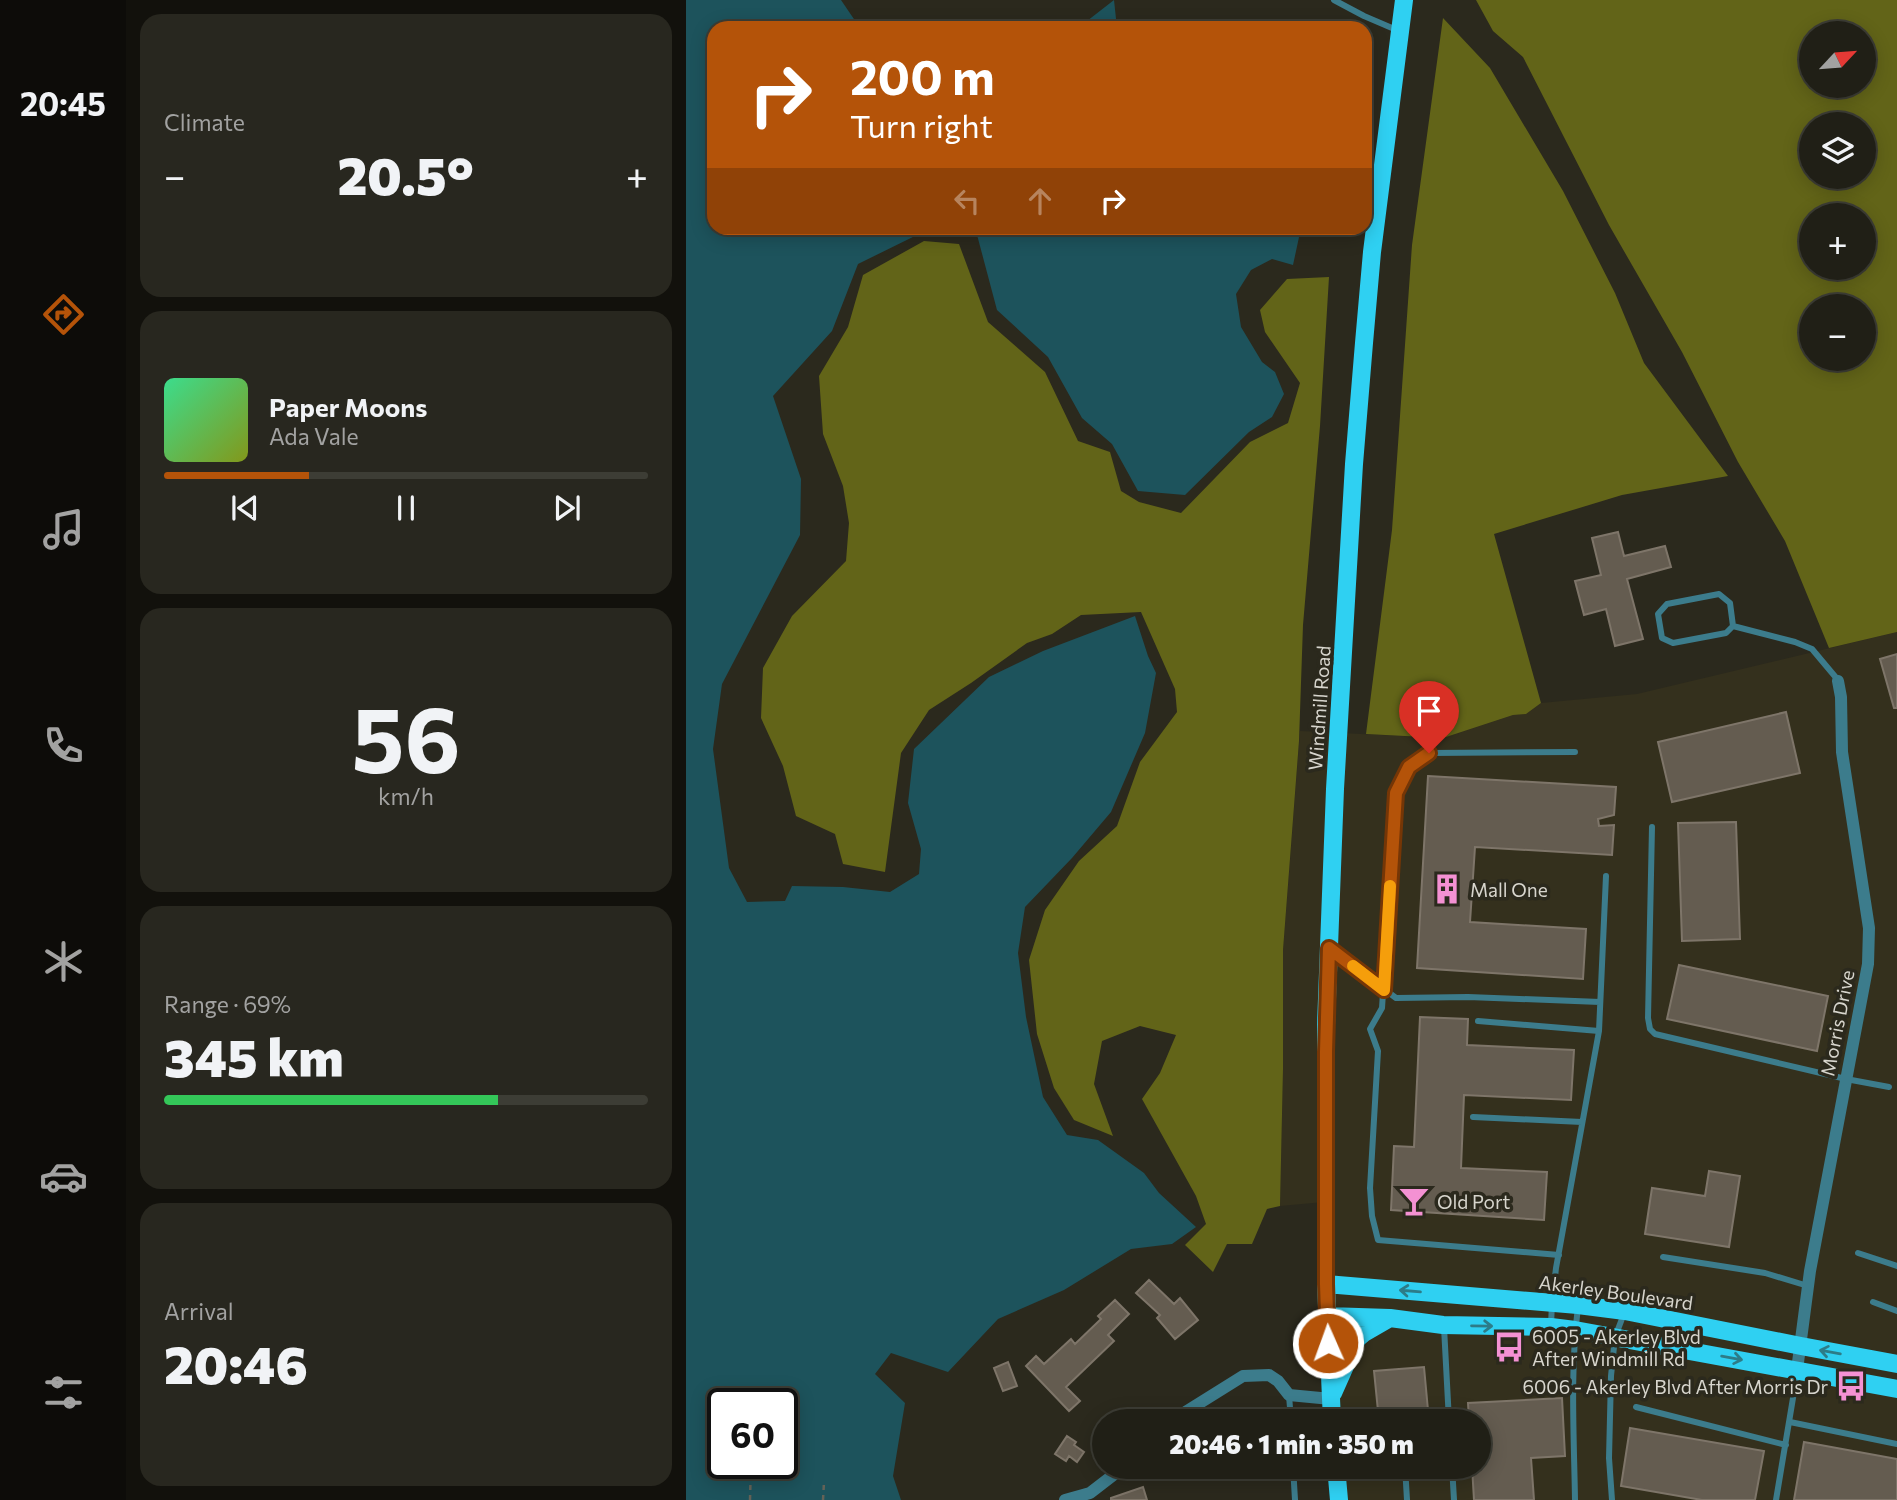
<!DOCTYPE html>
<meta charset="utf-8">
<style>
:root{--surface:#201f16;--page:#28271f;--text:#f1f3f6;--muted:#a2a2a1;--line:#3d3d35;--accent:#b45309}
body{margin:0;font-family:Commissioner,sans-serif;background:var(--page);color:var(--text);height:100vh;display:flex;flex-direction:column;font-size:26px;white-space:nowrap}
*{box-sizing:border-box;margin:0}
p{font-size:23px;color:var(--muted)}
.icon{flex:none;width:38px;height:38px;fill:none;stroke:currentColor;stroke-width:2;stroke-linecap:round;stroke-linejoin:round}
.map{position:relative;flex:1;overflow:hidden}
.side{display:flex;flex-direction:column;gap:14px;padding:14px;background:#12110c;width:560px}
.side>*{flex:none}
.banner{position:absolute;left:21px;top:21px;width:665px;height:214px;border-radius:21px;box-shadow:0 4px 18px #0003,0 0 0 2px var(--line);background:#b45309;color:#fff;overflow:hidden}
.needle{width:46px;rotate:64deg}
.fabs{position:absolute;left:1113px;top:21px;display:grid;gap:14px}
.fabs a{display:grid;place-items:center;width:77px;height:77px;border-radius:50%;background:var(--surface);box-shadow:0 4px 18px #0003,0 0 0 2px var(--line);font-size:35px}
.speed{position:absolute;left:21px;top:1388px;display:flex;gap:14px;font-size:35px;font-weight:700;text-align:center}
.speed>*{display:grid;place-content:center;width:91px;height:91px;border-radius:50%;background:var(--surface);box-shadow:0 4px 18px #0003,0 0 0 2px var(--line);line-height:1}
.speed .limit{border:4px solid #111;border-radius:10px;background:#fff;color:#111}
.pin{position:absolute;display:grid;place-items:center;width:60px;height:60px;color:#fff;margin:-72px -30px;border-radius:50% 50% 50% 0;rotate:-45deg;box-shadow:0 0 7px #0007}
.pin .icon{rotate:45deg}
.me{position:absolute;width:77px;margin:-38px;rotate:358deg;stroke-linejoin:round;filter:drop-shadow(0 0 5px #0008)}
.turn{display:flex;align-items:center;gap:24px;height:147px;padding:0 28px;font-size:32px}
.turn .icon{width:91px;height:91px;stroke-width:2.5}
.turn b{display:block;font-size:49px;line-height:60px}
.lanes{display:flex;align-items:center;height:66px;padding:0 28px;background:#0003;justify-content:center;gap:35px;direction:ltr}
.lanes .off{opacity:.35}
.big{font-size:52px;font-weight:800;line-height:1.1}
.side .tile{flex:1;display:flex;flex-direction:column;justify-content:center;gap:10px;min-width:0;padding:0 24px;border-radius:21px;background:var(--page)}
.side .dial{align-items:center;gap:0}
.dial b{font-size:91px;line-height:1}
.song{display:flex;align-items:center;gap:21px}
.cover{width:84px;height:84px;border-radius:10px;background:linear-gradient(135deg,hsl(150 70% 55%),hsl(70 70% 35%))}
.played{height:7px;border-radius:4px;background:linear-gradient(90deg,var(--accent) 30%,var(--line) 30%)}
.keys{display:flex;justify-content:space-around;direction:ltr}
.heat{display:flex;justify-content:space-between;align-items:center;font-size:38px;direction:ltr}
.charge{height:10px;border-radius:5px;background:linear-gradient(90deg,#34c759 69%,var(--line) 0)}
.trip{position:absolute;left:406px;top:1409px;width:399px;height:70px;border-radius:35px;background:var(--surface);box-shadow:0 4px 18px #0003,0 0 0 2px var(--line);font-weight:800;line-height:70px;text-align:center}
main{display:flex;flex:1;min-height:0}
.tab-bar{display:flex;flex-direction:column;width:126px;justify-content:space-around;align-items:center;background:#0d0c09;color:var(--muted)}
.tab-bar .icon{width:49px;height:49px}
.tab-bar .selected{color:var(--accent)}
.tab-bar b{font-size:32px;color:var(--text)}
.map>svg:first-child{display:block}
.built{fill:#34301d}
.forest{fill:#626418;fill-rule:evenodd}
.water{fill:#1d535c;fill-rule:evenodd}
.building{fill:#645c50;stroke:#7e7569;stroke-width:2}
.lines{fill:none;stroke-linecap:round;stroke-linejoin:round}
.path{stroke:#646257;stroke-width:2.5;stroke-dasharray:5 5;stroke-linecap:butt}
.lane{stroke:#3c7c8c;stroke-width:6}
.street{stroke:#3c7c8c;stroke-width:12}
.primary{stroke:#2fd0f2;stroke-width:18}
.oneway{stroke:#2d7c88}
.route-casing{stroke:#753606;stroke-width:18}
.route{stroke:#b45309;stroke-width:12}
.slow{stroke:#f59e0b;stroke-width:12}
.labels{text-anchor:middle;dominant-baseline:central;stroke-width:7;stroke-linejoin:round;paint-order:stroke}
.street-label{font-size:19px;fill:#d7d5cd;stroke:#2b291d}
.poi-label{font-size:19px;fill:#d7d5cd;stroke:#2b291d;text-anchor:start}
</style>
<main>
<nav class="tab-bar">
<b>20:45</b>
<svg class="icon selected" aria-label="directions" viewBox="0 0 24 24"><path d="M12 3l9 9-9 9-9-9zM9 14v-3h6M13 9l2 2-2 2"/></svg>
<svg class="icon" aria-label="music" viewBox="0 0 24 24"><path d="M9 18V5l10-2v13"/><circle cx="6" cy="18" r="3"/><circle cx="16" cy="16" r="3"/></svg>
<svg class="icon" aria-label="phone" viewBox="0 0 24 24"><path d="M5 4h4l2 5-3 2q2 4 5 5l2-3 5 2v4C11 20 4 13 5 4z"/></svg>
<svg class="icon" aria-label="climate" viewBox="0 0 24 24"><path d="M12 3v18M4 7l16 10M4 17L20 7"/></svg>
<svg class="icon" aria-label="car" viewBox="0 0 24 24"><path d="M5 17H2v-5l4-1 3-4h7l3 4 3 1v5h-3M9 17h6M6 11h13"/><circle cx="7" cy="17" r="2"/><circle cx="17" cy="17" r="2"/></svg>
<svg class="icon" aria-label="filters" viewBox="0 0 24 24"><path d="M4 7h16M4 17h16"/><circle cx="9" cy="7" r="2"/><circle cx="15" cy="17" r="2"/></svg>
</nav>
<section class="side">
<div class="tile"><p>Climate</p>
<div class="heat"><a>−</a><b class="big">20.5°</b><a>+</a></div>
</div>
<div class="tile">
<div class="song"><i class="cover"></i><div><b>Paper Moons</b><p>Ada Vale</p></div></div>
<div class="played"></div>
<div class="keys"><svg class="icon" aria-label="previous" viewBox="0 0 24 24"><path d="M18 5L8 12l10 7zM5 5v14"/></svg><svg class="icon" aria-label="pause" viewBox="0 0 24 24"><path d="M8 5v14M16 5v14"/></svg><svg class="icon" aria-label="next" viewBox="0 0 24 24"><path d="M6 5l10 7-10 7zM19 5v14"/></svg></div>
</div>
<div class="tile dial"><b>56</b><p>km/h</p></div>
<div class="tile"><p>Range · 69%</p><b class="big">345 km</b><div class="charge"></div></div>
<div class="tile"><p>Arrival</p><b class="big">20:46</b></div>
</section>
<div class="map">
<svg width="1211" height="1500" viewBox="0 0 1211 1500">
<rect width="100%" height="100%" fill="#2b291d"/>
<path class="built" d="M1211,632V1500H652L650,1467L793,1466V1421H649L638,1202L594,1206L597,1069V950L614,731L757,738L827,715L840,714L855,703L951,694Z"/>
<path class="forest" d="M790,0H1211V632L1143,648L1099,541L1052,462L996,352L923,225L837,57L807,31ZM1125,33H1178V86H1125ZM1125,124H1178V177H1125ZM1125,215H1178V268H1125ZM1125,306H1178V359H1125Z
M757,18L804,68L877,191L929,293L958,363L1042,476L936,495L808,534L855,703L840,714L827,715L757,738L680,734L706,530L726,245Z
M238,241L273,244L302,322L359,372L392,441L424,452L435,491L453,502L495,513L564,442L602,423L614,383L579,332L574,310L601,279L643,277L634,426L617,625L613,741L597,950V1069L594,1206L581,1209L566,1244H541L527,1272L499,1245L520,1224L510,1196L456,1099L474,1073L490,1035L454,1026L416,1041L408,1084L427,1136L388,1120L368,1088L351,1034L343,960L359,910L393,861L431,826L454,762L491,712L489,689L455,612L395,615L366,634L341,643L285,683L243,710L215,753L199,872L157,864L149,834L110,816L97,766L75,718L77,668L106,616L160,561L163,523L157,486L137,434L133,376L162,327L177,275Z"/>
<path class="water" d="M0,0H155L174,28H28V228H615L607,265L586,259L565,270L550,294L555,327L576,362L589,372L598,394L586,417L563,432L499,495L452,491L426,444L396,418L362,357L311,310L290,231L235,233L172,264L146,331L87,396L115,479L114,535L36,684L27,749L43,868L61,902L99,901L106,886L157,887L204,892L233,874L235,849L222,803L228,749L303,677L357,651L449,616L462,656L470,673L459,733L425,812L386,858L339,907L332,953L340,1017L357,1097L381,1135L412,1140L458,1173L473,1193L510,1227L486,1244L445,1249L378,1290L312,1319L262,1372L205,1353L189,1374L219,1403L207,1476L215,1500H0ZM37,1404H96V1463H37Z
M428,0L431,28H392Z"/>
<path class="building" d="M932,532L938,556L979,546L985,567L941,579L957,639L929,646L920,609L898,615L889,581L915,575L906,538Z
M1211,654V708H1208L1194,659Z
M1100,712L1114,773L986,802L972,742Z
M742,776L930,787L928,815L912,819L913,826L928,825L926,855L789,847L784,922L900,929L897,979L731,968Z
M1050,822L1054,939L996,941L992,823Z
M993,965L1142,996L1131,1051L981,1019Z
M734,1017L782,1019L781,1045L888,1050L885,1100L778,1095L775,1168L861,1172L858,1220L705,1210L708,1146L728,1147Z
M1023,1171L1054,1176L1043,1247L959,1234L966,1188L1019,1196Z
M463,1280L488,1304L494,1298L512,1320L489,1339L471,1318L474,1315L450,1293Z
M429,1300L443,1314L422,1335L428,1341L380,1387L394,1401L383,1411L340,1366L350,1356L358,1364L385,1339L389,1344L415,1319L412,1316Z
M322,1362L331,1386L317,1391L308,1368Z
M738,1367L743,1421H693L688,1371Z
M876,1398L879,1456L845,1458L848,1500H788L786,1466H793V1421H783L782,1403Z
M944,1428L1078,1451L1069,1500H1016L935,1486Z
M381,1436L390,1442L388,1445L398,1452L391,1462L383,1456L380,1461L369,1454Z
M1118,1442L1211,1459V1500H1108Z
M457,1487L461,1500H425V1498Z"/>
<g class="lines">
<path class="path" d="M64,1500L65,1463
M137,1500L138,1482"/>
<path class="lane" d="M648,0L678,16L713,31
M1047,626L1044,603L1033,594L981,604L972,614L976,638L987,643L1040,633L1047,626L1109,642L1126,649L1152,680
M966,827L962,1018L964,1029L969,1034L1160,1079L1203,1087
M646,950L710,998L782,997L914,1002
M792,1021L913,1031
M787,1117L896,1122
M1172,1253L1211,1266
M873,1255L692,1240L686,1216L684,1188L692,1051L684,1029L696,1008L710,793L723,767L743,753L889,752
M977,1257L1079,1273L1122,1286
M1187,1302L1211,1311
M865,1325L866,1303L870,1268L913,1031L920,876
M758,1327L763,1421
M603,1395L605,1421
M950,1407L1100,1445
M1104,1422L1211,1444
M607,1466L609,1500
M719,1466L721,1500
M766,1466L768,1500
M889,1500C888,1436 884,1370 892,1307
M926,1500L923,1458L925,1376L929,1337L939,1311
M1090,1500L1111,1374"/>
<path class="street" d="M1111,1370L1124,1271L1182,964L1183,928L1156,752L1155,697L1152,681
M490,1421L501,1411L557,1376L583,1375L592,1381L603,1395L645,1399
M379,1500L404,1493L439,1466"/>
<path class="primary" d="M640,1284L892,1305L939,1311L1115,1346L1211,1364
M641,1316L704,1318L757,1325L865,1327L889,1330L1211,1389
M647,1393L671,1339L678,1333L704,1318
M646,1421L640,1284V1025L649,789L668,464L678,343L686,252L718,0
M650,1466L653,1500"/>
</g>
<defs><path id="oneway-shaft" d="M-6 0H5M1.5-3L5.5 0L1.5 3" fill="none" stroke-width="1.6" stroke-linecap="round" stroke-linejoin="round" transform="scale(1.75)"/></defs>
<g class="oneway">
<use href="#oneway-shaft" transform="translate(724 1291) rotate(-175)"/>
<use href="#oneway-shaft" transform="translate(796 1326) rotate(1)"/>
<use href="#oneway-shaft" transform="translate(1144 1352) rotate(-170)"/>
<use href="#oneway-shaft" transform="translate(1046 1358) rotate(10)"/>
</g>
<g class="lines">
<g class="route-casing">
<path id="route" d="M642,1343L640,1284V1052L643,948L698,990L710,793L723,767L743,753"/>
</g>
<use href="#route" class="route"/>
<path class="slow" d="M667,966L698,990L704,886"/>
</g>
<defs>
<g id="building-bare" transform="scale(2.415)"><path d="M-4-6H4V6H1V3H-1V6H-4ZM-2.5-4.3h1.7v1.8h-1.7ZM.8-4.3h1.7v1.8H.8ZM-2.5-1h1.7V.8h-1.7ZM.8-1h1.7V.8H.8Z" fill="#f491d3" stroke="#2b291d" stroke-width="2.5" paint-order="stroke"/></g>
<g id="bar-bare" transform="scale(2.415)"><path d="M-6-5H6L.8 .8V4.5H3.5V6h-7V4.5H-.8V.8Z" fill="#f491d3" stroke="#2b291d" stroke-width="2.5" paint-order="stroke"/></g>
<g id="bus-bare" transform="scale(2.415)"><path d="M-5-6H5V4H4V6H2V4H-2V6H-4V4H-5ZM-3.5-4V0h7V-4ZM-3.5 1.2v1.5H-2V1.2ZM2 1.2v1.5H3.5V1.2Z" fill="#f491d3" stroke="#2b291d" stroke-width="2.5" paint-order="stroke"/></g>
</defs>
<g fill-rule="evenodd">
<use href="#building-bare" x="761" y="889"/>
<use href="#bar-bare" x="728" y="1201"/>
<use href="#bus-bare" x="823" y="1347"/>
<use href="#bus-bare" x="1165" y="1386"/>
</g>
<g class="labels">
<g class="street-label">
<text transform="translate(633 708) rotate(-86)">Windmill Road</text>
<text transform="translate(1151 1023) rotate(-79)">Morris Drive</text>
<text transform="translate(930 1292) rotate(8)">Akerley Boulevard</text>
</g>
<g class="poi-label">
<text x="784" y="889">Mall One</text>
<text x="751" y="1201">Old Port</text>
<text x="846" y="1336">6005 - Akerley Blvd<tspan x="846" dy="22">After Windmill Rd</tspan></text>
<text x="1142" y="1386" text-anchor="end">6006 - Akerley Blvd After Morris Dr</text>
</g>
</g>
</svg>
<div class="fabs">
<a><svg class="needle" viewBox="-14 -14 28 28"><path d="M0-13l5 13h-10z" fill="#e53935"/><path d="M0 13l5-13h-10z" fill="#a2a2a1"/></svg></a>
<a><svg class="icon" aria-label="layers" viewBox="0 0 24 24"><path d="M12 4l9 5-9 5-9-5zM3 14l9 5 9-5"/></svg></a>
<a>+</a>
<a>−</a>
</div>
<div class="speed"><div class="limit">60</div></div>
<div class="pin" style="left:743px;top:753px;background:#d93025"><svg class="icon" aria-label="arrive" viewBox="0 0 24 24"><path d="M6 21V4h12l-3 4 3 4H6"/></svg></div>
<svg class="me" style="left:642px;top:1343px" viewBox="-20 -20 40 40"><circle r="17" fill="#b45309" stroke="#fff" stroke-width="3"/><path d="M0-11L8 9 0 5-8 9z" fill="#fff"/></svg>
<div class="trip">20:46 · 1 min · 350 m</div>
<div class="banner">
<div class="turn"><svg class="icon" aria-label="right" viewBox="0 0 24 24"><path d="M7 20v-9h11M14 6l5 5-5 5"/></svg><div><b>200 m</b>Turn right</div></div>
<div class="lanes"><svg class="icon off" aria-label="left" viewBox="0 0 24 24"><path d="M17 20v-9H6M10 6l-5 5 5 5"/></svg><svg class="icon off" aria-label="ahead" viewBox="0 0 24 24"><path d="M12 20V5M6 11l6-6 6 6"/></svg><svg class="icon" aria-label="right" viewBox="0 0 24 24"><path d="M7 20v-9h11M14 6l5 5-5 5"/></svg></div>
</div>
</div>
</main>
